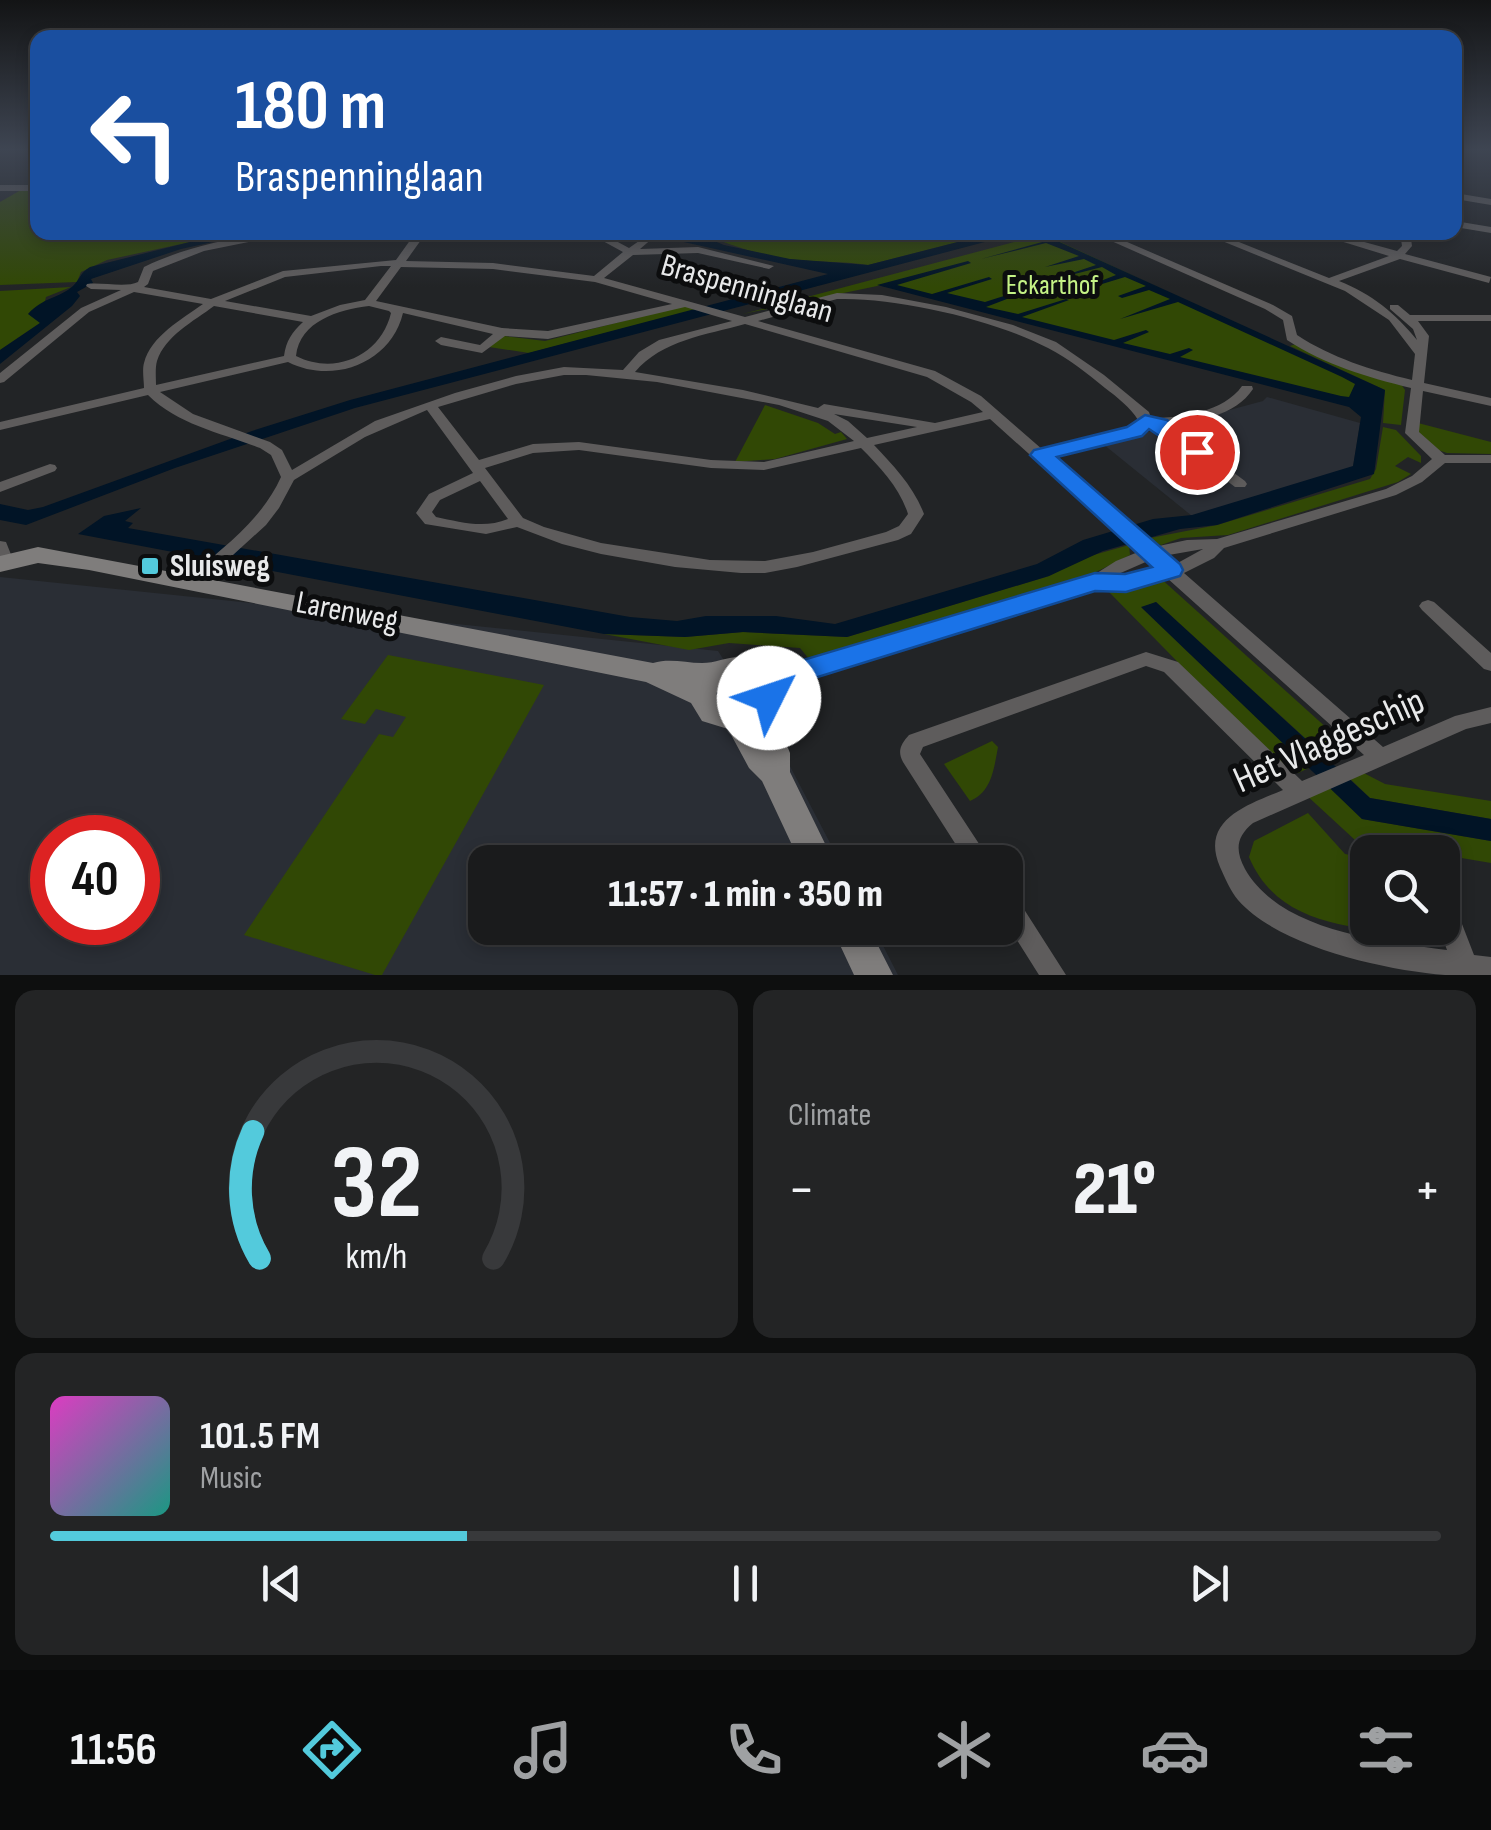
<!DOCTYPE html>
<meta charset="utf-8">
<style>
:root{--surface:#1a1b1c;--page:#232425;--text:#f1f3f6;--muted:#9fa1a3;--line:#38393b;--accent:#53cadc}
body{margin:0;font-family:"Sofia Sans Condensed",sans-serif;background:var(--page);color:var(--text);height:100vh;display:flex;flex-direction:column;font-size:38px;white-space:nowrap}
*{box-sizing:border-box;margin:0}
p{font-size:32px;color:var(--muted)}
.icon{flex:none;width:55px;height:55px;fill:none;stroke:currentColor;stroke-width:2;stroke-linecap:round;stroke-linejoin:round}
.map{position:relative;height:975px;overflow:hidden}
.drawer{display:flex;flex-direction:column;gap:15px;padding:15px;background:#0e0f0f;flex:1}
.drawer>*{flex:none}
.banner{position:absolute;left:30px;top:30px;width:1432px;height:210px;border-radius:20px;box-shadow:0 5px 15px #0003,0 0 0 2px var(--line);background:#1a4fa0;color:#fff;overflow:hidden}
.buttons{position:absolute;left:1350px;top:835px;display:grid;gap:20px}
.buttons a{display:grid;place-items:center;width:110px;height:110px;border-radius:20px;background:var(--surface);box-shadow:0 5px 15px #0003,0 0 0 2px var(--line);font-size:50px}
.speed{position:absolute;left:30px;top:815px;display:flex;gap:20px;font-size:50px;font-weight:700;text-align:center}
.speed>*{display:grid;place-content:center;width:130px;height:130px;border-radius:50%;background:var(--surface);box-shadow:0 5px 15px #0003,0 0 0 2px var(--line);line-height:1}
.speed .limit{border:15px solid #d22;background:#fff;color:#111}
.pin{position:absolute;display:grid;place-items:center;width:85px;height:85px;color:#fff;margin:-42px;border:5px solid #fff;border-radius:50%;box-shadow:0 2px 10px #0007}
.me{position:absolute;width:110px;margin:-55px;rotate:49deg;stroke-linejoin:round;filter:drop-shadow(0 0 8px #0008)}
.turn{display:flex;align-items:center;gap:35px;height:210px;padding:0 40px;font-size:45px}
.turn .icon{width:130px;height:130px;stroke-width:2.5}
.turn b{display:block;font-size:70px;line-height:85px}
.big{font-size:75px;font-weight:800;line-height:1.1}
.drawer .card{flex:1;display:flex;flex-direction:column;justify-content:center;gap:15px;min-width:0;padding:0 35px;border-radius:20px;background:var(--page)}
.drawer .dial{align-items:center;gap:0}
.dial svg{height:260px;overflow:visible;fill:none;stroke:var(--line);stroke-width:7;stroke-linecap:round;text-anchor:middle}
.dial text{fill:var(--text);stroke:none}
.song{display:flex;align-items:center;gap:30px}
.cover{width:120px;height:120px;border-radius:15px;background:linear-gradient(135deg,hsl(310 70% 55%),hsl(170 70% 35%))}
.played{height:10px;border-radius:5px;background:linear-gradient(90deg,var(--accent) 30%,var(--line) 30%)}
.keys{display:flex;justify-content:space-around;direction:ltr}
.heat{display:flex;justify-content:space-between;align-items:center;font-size:55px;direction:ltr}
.drawer .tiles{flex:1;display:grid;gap:15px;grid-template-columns:1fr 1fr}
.card:last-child{grid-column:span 2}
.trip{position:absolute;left:468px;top:845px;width:555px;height:100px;border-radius:20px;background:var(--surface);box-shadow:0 5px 15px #0003,0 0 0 2px var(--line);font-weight:800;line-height:100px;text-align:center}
.menu{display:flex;height:160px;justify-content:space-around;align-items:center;background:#0a0b0b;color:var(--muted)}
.menu .icon{width:70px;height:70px}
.menu .on{color:var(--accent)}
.menu b{font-size:45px;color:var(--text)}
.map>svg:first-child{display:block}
.built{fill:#2a2e35;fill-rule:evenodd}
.green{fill:#314805}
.water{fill:#011426}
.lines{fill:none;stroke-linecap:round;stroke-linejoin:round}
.street{fill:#5e5c5c;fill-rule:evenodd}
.secondary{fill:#7f7d7c;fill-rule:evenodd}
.route{fill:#1a73e8;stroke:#114b97;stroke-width:2.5}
.poi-dot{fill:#53cadc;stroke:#0c0d0e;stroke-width:4}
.labels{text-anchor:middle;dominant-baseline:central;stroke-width:10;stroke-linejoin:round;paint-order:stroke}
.far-park-label{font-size:28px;fill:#c5f386;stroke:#0c0d0e}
.street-label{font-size:32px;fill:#e8e9ea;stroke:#0c0d0e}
.poi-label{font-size:32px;font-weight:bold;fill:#e8e9ea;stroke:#0c0d0e;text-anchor:start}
.near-street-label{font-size:38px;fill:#e8e9ea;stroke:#0c0d0e}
</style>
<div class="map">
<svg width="1491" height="975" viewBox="0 0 1491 975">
<rect width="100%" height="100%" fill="#222426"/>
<path class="built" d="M1267,397L1360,423L1353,467L1192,516L1103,444L1263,401Z
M0,577L718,651L781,749L840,862H485V928H874L898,975H0ZM52,838H138V922H52Z"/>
<path class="green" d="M37,189L38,232L232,233L107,260L81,272L77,282L0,285V202L21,190Z
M696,233H993L868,265C842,261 814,262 788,259C753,255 727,242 696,233Z
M1048,233H1069L1052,238L1379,390L1374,411L882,285L743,314Z
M71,287L46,297L40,323L0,350V291Z
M682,306L699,309L529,353L489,347L504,336L545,341Z
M1296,344L1401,384L1405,390L1401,425L1383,423L1385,390L1290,346Z
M765,405L818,423L835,434L841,432L847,439L775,459L735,462Z
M1418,423L1491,442V454L1447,453L1435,449L1418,433Z
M1383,427L1396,430L1421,456V463L1408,457L1395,466L1411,474L1398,482L1228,535L1181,538L1161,545L1145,539L1217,525L1370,479L1376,469Z
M1129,545L1130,555L1086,577L809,659L800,648L729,643L689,650L604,634L685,637L743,632L847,637L1049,576L1083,558Z
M1158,576L1339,739L1344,751L1328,759L1156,602L1142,608L1309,768L1298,773L1284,768L1267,753L1108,591Z
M388,655L544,685L382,975H375L244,935L379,734L393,737L406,717L376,709L365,724L341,719Z
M992,741L998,747C994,768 992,792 970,801L944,764Z
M1356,769L1385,784L1491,801V819L1370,798L1345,774Z
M1325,783L1362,819L1491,841V863L1355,840L1304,793Z
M1308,813L1345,854L1367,858L1368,928H1416L1420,938C1353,925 1279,928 1249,857L1254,841Z"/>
<path class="water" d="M226,233H254L181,249L91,279L93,283L77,292L80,296L72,306L0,364V350L40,323L28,314C43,297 60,298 73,286C80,279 80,273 90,267Z
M643,233H695L724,245L790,259L868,265L993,233H1019L355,408L175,468L26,525L0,520V504L28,510L43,507L252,431L350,400L828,274Z
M1053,239L1385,390L1374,474L1217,525L1180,529L1103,551L1049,576L847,637L743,632L685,637L604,634L78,534L104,516L141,508L125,521L133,523L128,528L630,617L677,621L706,616H776L835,624L1037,564L1083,540L1153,519L1192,515L1353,466L1361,417L1349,407L877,285L968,261L971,263L897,285L932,294L989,277L992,279L947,293L985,302L1029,288L1033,289L986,307L1018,314L1066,299L1069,300L1022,317L1114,340L1146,330L1149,332L1123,343L1170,354L1189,348L1193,350L1180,357L1341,396L1349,397L1355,384L1342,377L1178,302L1120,319L1170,299L1149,290L1122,298L1118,296L1146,286L1125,277L1102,284L1098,282L1116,275L1102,267L1051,280L1096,265L1084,259L1045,267L1079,256L1046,243L981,259Z
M1156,602L1370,798L1491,819V841L1362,819L1141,607Z"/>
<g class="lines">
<path class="street" d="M0,185H38V191H0Z
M1455,193L1491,199V205L1455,199Z
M1455,221L1491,227V233L1455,227Z
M271,232H299L204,251L153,271L148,284L144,287L211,299L283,271L396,260L411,239L391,232L415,234L417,232H455L421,240L406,261L493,263L594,276L623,252L601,240L552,232L603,234L629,248L649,234L654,237L640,249L698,247L774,266L769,269L698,253L633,255L604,278L745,317L837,293L882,295L946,307L1013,325L1056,342L1104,375L1149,412L1151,418C1181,418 1224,412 1242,386H1252L1253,389C1235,416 1199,421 1169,425L1245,481L1247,484L1245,487H1235L1154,426L1148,425L1139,434L1050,457L1154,547L1187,540L1217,539L1386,489L1412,476L1432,459L1405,433L1411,388C1367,377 1325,365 1287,340L1283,320L1265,309L1091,232H1104L1273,305L1292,316L1297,335C1332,358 1371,370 1412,380L1415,354L1389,320L1345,291L1200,232H1214L1329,278L1389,256L1311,232H1328L1397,251L1402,246L1400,232H1410L1412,246L1405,254L1491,277L1489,283L1400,259L1339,281C1372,294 1395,313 1417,340L1413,329L1390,309V305H1398L1410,315H1491V321H1418L1429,336L1424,383L1491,398V406L1423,391L1419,432L1445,455H1491V463H1445L1422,482L1396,495L1224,548L1214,558L1184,573L1383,747L1455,716L1491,707V723L1466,729L1253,823C1236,837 1235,850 1245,869C1281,932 1383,941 1447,950L1439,928H1442V890L1450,893L1474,955L1491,957V975C1476,975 1460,975 1445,975C1385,970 1279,947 1238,900C1231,892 1225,878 1220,867C1199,819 1250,804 1283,790L1164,672L1146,666L923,747L920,754L991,862H967L903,762C897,751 901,744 909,735L1146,652L1178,662L1302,781L1364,755L1167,578L1125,586L1096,588L766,689L759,687L756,682L759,677L1089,578L1116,561L1138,552L990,419L874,445C893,465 914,487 924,514L911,534L898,540L797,567L765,573H741L675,567L601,554L562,544L517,527L486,534L425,524L416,513L429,494L473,473L427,410L365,437L294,480L279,508L266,525L199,586H187L185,582L187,578C223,548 261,521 281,477L271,455L260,448C222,433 178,425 148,395L0,430V422L144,388C144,381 142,370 144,363C151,336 182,319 203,304L134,292L89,312L4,382L0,383V373L81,308L121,290L91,289L86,286L87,284C102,282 126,288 138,282L144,267C185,247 227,239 271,232ZM381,266H391L365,300L340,305L311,316L225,301L285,277ZM401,267L493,269L595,282L672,304L548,331L502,328L376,301ZM837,299C897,297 995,320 1048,348C1069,359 1087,373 1105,388C1117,397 1131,408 1138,420L1129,428L1043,450L981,396L935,371L758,321ZM214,306L303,322C292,332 286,341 284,356L156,385C156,378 155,368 157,361C165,336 194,321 214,306ZM369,306L389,311L391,313C381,355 336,376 296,356C300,321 338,310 369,306ZM685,307L732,321L659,340L639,352L623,370L564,367L516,376L455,393L375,421L292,470L282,450L270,442L193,414L160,392L288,362C333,385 391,363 403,313L493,334L480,345L441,337L435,341L441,345L482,353L505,336L548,339ZM745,324L927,377L971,402L983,412L935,423L824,404L818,408L743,390L635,372C662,340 706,335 745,324ZM564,375H586L657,382L779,405L828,421L854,441L764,462L711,460L579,442L533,444L479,460L438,407L516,384ZM834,414L917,427L867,438L848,421ZM861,448C880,467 900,488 908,514L899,526L886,532L813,552L765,561L710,560L601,543L544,527L523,518L485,468L533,453L579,450L711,468L764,470ZM480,481L508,519C484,529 460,522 436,517L432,512L440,500ZM1203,549L1174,565L1163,556ZM1148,561L1158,569L1116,575Z
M50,464L55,465L57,468L55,471L0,492V482Z
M0,541L6,542L14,562L12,566H0Z
M1428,600L1434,602L1491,653V671L1484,669L1422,610L1419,606L1422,602Z
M1005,889L1013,892L1066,975H1039L1005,921Z"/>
<path class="secondary" d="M38,547L653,663C670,658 685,663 702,663C716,663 728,656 742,657C774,661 791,685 774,713L790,753V772L834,862H800L762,781L749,768L728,729L702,721L691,703L646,682L89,570L38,563L0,572V556ZM740,678L753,687V697L742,705L722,704L716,694L721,682Z
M832,928H869L893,975H854Z"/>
</g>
<linearGradient id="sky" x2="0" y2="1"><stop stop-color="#131415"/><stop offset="0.52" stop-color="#3e4552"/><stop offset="1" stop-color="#3e4552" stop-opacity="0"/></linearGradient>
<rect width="1491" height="287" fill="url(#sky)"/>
<path class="route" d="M1145,415L1167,420L1208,452L1197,458L1189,456L1149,429L1142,436L1057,457L1180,564L1183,570L1180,576L1126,592L1095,591L782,688L784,698L779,706L769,709L759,706L752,682L756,674L1095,573L1125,574L1152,567L1030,455L1034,450L1127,427Z"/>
<rect class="poi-dot" x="140" y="556" width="20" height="20" rx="5"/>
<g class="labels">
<g class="far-park-label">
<text x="1052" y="285">Eckarthof</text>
</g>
<g class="street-label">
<text transform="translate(747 289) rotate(16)">Braspenninglaan</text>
<text transform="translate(347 612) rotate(11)">Larenweg</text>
</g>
<g class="poi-label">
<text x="170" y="566">Sluisweg</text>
</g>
<g class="near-street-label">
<text transform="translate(1329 741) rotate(-24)">Het Vlaggeschip</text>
</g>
</g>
</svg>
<div class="buttons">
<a><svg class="icon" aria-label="search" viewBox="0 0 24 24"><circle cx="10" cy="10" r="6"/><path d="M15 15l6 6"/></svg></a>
</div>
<div class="speed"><div class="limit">40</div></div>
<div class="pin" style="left:1197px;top:452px;background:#d93025"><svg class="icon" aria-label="arrive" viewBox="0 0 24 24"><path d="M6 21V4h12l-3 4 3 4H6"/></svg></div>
<svg class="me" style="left:769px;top:698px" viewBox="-20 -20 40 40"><circle r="19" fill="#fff"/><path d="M0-13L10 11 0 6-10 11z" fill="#1a73e8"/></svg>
<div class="trip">11:57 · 1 min · 350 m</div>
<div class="banner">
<div class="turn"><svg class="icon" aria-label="left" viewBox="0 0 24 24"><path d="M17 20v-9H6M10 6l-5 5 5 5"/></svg><div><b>180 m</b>Braspenninglaan</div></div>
</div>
</div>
<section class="drawer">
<div class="tiles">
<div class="card dial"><svg viewBox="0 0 100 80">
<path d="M14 69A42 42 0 1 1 86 69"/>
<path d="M14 69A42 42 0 0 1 12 30" stroke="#53cadc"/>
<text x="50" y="56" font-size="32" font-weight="700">32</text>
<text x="50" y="72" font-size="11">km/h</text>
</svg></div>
<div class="card"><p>Climate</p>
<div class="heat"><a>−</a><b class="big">21°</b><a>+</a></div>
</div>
<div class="card">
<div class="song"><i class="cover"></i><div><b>101.5 FM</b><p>Music</p></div></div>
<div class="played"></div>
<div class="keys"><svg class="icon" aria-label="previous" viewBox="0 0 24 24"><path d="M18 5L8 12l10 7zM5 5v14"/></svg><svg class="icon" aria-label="pause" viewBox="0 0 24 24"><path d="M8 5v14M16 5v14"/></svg><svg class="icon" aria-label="next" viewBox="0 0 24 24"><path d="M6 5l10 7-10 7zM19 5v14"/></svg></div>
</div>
</div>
</section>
<nav class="menu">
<b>11:56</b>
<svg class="icon on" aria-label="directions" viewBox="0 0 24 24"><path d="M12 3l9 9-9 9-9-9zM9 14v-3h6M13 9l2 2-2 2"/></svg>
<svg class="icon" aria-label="music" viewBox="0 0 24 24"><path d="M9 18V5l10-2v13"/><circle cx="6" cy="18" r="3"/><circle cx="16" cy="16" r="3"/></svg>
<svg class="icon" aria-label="phone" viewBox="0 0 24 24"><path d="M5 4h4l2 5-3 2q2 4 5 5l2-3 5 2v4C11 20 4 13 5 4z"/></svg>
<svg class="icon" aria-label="climate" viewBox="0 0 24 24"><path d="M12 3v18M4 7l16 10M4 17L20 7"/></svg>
<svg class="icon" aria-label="car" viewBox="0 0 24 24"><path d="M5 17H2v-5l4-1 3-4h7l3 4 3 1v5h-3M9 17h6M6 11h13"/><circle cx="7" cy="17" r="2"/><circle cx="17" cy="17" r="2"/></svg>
<svg class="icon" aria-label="filters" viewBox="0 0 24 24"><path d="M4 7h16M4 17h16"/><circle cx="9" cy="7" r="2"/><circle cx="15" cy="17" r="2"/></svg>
</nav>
